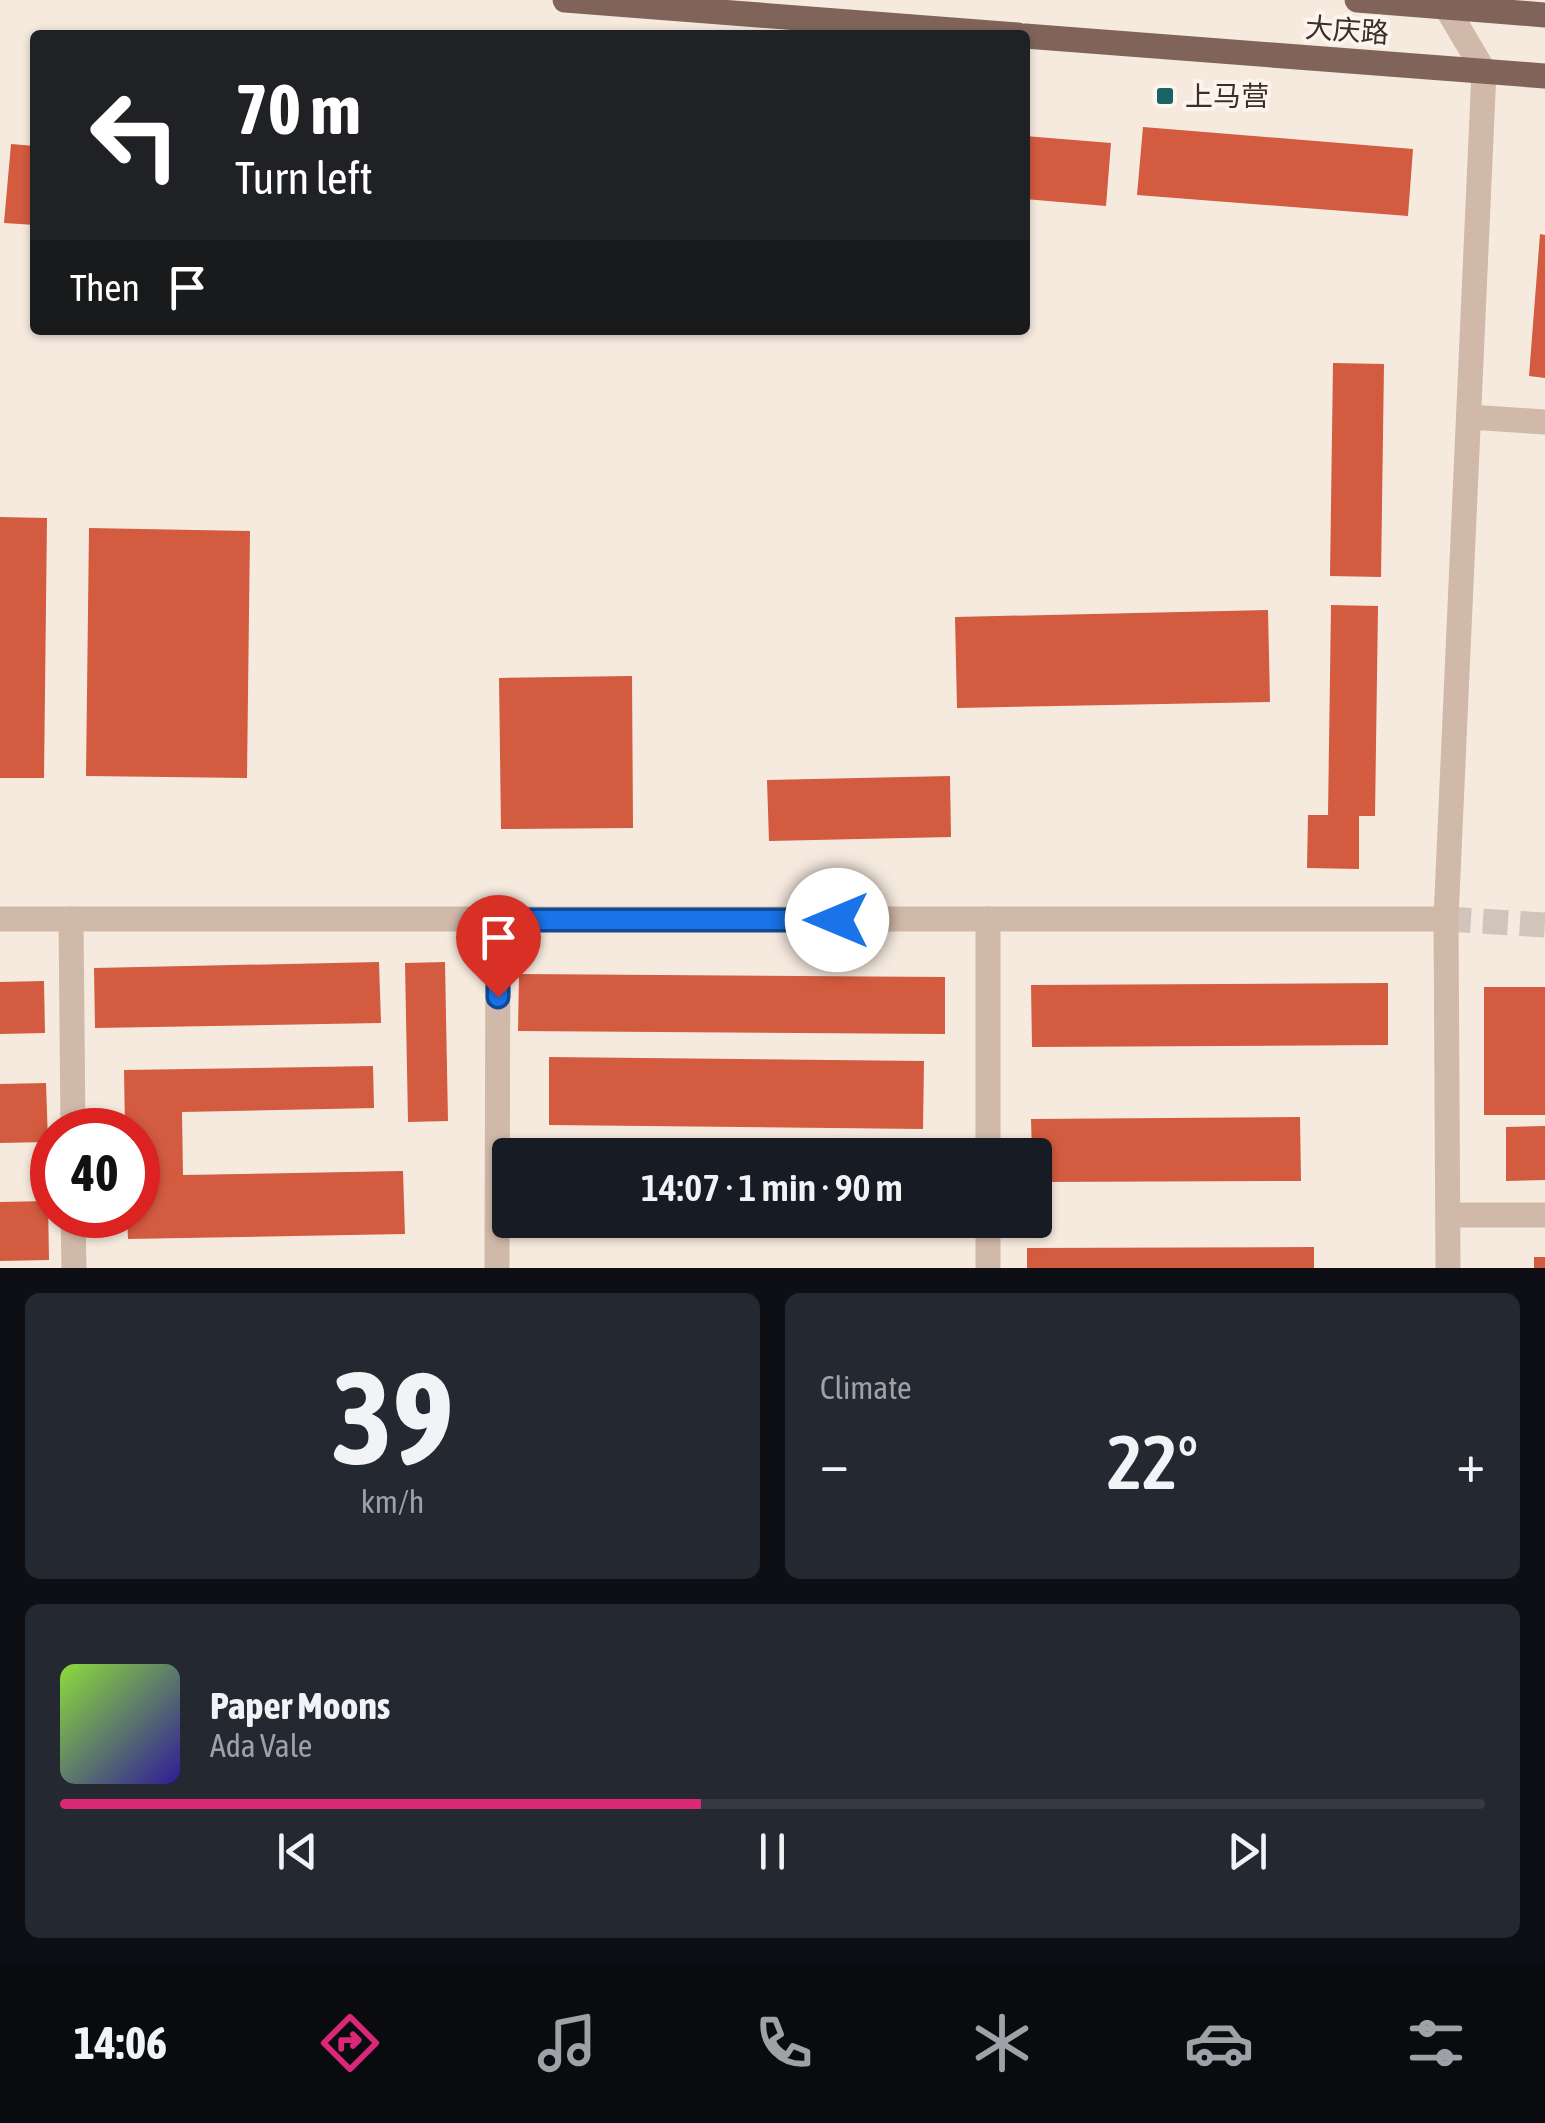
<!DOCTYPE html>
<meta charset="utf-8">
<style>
:root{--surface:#171b24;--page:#242831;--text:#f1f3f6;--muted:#9ea1a6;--line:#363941;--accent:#db2777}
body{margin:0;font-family:"Asap Condensed","Noto Sans SC",sans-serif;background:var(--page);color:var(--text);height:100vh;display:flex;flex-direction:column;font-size:38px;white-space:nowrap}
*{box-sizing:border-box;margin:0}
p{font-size:32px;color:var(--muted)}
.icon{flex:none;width:55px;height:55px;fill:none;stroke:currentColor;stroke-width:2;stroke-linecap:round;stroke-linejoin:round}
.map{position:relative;height:1268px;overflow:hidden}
.drawer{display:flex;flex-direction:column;gap:25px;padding:25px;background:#0d0f14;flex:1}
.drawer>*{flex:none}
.banner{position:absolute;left:30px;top:30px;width:1000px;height:305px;border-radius:10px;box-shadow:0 2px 8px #0004;background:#202124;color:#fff;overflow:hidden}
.speed{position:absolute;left:30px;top:1108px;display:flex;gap:20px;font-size:50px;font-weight:700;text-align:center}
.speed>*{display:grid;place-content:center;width:130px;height:130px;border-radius:50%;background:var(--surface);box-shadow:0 2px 8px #0004;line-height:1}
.speed .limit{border:15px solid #d22;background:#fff;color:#111}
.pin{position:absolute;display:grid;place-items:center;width:85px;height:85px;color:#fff;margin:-102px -42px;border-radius:50% 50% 50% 0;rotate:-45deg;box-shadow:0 0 10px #0007}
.pin .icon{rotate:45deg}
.me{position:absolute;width:110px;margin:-55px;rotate:270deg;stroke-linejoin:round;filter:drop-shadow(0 0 8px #0008)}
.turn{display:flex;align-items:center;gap:35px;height:210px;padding:0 40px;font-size:45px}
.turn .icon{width:130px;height:130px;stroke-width:2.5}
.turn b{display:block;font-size:70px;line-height:85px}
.then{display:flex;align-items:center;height:95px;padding:0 40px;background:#0003;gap:20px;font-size:38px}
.big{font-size:75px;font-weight:600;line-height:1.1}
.drawer .card{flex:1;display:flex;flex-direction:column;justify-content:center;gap:15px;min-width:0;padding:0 35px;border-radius:15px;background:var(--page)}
.drawer .dial{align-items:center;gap:0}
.dial b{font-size:130px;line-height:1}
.song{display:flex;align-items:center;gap:30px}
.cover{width:120px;height:120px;border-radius:15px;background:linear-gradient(135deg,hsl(90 70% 55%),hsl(250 70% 35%))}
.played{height:10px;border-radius:5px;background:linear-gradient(90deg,var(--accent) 45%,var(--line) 45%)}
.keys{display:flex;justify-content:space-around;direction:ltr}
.heat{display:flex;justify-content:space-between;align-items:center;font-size:55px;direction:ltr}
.drawer .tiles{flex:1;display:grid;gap:25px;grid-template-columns:1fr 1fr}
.card:last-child{grid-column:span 2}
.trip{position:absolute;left:492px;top:1138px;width:560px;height:100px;border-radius:10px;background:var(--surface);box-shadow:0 2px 8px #0004;font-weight:600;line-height:100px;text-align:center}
.tabs{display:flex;height:160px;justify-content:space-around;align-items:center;background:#090b0e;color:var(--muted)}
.tabs .icon{width:70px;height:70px}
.tabs .active{color:var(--accent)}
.tabs b{font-size:45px;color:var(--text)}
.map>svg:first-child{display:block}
.building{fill:#d35b3f}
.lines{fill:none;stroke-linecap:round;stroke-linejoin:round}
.pedestrian-tunnel{stroke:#d1c4bb;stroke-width:25;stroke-dasharray:25 12;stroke-linecap:butt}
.minor{stroke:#d0b9a9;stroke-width:25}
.tertiary{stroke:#d0b9a9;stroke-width:25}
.primary{stroke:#806459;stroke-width:25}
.route-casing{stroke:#114b97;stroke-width:25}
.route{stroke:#1a73e8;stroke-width:18}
.poi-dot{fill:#196364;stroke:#fcf4ed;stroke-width:4}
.labels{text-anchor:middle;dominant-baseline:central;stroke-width:8;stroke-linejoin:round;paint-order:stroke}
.street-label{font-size:28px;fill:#3c2e29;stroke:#fcf4ed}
.poi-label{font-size:28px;fill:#3c2e29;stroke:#fcf4ed;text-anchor:start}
</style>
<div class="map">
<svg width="1545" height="1268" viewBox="0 0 1545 1268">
<rect width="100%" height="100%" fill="#f6eadf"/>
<path class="building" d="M1143,127L1413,149L1408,216L1137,195Z
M1025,136L1111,143L1106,206L1025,199Z
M11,144L35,146V225L4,223Z
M1540,234L1545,235V378L1529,376Z
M1333,363L1384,364L1381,577L1330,576Z
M0,517L47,518L44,778H0Z
M89,528L250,531L247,778L86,776Z
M1331,605L1378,606L1375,816H1359V869L1307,868L1308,815H1328Z
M1268,610L1270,702L957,708L955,617Z
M632,676L633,828L501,829L499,678Z
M950,776L951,837L769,841L767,780Z
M379,962L381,1023L95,1028L94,968Z
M445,962L448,1121L408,1122L405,963Z
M519,974L945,977V1034L518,1031Z
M44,981L45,1033L0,1034V982Z
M1388,983V1045L1032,1047L1031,985Z
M1484,987H1545V1115H1484Z
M549,1057L924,1061L923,1129L549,1125Z
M373,1066L374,1108L182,1112L183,1175L403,1171L405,1234L128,1239L127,1215H138V1130H125L124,1070Z
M46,1083L48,1142L0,1143V1084Z
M1300,1117L1301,1181L1035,1182V1155H1032L1031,1119Z
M1545,1126V1180L1506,1181V1127Z
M48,1201L49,1260L0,1261V1202Z
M1314,1247V1268H1027V1248Z
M1534,1257H1545V1268H1534Z"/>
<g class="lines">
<path class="pedestrian-tunnel" d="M1446,919L1545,925"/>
<path class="minor" d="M1469,417L1545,422
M71,919L73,1130
M1446,919L1448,1268
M988,1155V919
M73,1215L74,1268
M1448,1215H1545
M497,1268L498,920
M988,1268V1220"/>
<path class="tertiary" d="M0,919H1446L1484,71L1446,7L1447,0"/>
<path class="primary" d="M565,0L1018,35
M1357,0L1545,15
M1025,36L1545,76"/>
</g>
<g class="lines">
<g class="route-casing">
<path id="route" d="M498,997V920H837"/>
</g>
<use href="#route" class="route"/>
</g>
<rect class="poi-dot" x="1155" y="86" width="20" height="20" rx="5"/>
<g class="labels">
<g class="street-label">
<text transform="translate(1347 30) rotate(4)">大庆路</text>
</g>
<g class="poi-label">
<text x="1185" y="96">上马营</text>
</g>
</g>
</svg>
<div class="speed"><div class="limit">40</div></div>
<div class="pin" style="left:498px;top:997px;background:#d93025"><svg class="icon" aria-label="arrive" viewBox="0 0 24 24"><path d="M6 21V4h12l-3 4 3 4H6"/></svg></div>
<svg class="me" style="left:837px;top:920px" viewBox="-20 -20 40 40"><circle r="19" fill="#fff"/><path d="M0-13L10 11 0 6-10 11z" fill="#1a73e8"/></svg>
<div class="trip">14:07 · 1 min · 90 m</div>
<div class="banner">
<div class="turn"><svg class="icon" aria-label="left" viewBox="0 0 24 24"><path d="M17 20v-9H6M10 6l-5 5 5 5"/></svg><div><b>70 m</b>Turn left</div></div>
<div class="then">Then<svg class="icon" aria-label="arrive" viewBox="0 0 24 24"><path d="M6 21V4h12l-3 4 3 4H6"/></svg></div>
</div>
</div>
<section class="drawer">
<div class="tiles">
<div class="card dial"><b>39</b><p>km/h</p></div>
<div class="card"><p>Climate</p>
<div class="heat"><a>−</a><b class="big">22°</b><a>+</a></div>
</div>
<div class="card">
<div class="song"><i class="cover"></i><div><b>Paper Moons</b><p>Ada Vale</p></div></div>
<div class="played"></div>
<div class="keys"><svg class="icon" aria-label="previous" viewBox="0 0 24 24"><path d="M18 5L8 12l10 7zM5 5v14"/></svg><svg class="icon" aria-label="pause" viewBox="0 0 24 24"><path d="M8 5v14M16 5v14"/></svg><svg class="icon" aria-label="next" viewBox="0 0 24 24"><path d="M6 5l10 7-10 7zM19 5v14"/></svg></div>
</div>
</div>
</section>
<nav class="tabs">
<b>14:06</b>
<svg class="icon active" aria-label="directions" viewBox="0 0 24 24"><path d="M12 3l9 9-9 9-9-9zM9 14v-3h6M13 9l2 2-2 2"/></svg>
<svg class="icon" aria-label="music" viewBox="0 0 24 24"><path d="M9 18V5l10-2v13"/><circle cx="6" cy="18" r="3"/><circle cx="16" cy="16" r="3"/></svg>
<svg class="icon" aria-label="phone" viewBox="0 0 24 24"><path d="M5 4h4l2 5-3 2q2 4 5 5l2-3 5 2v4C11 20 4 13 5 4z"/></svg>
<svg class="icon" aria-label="climate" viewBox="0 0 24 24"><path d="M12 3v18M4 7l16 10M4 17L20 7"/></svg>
<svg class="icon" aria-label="car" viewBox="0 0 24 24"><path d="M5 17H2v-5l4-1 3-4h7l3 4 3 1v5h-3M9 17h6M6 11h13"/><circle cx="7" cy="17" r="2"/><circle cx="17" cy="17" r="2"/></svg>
<svg class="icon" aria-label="filters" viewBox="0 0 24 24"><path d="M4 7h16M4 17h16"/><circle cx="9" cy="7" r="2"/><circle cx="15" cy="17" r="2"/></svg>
</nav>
